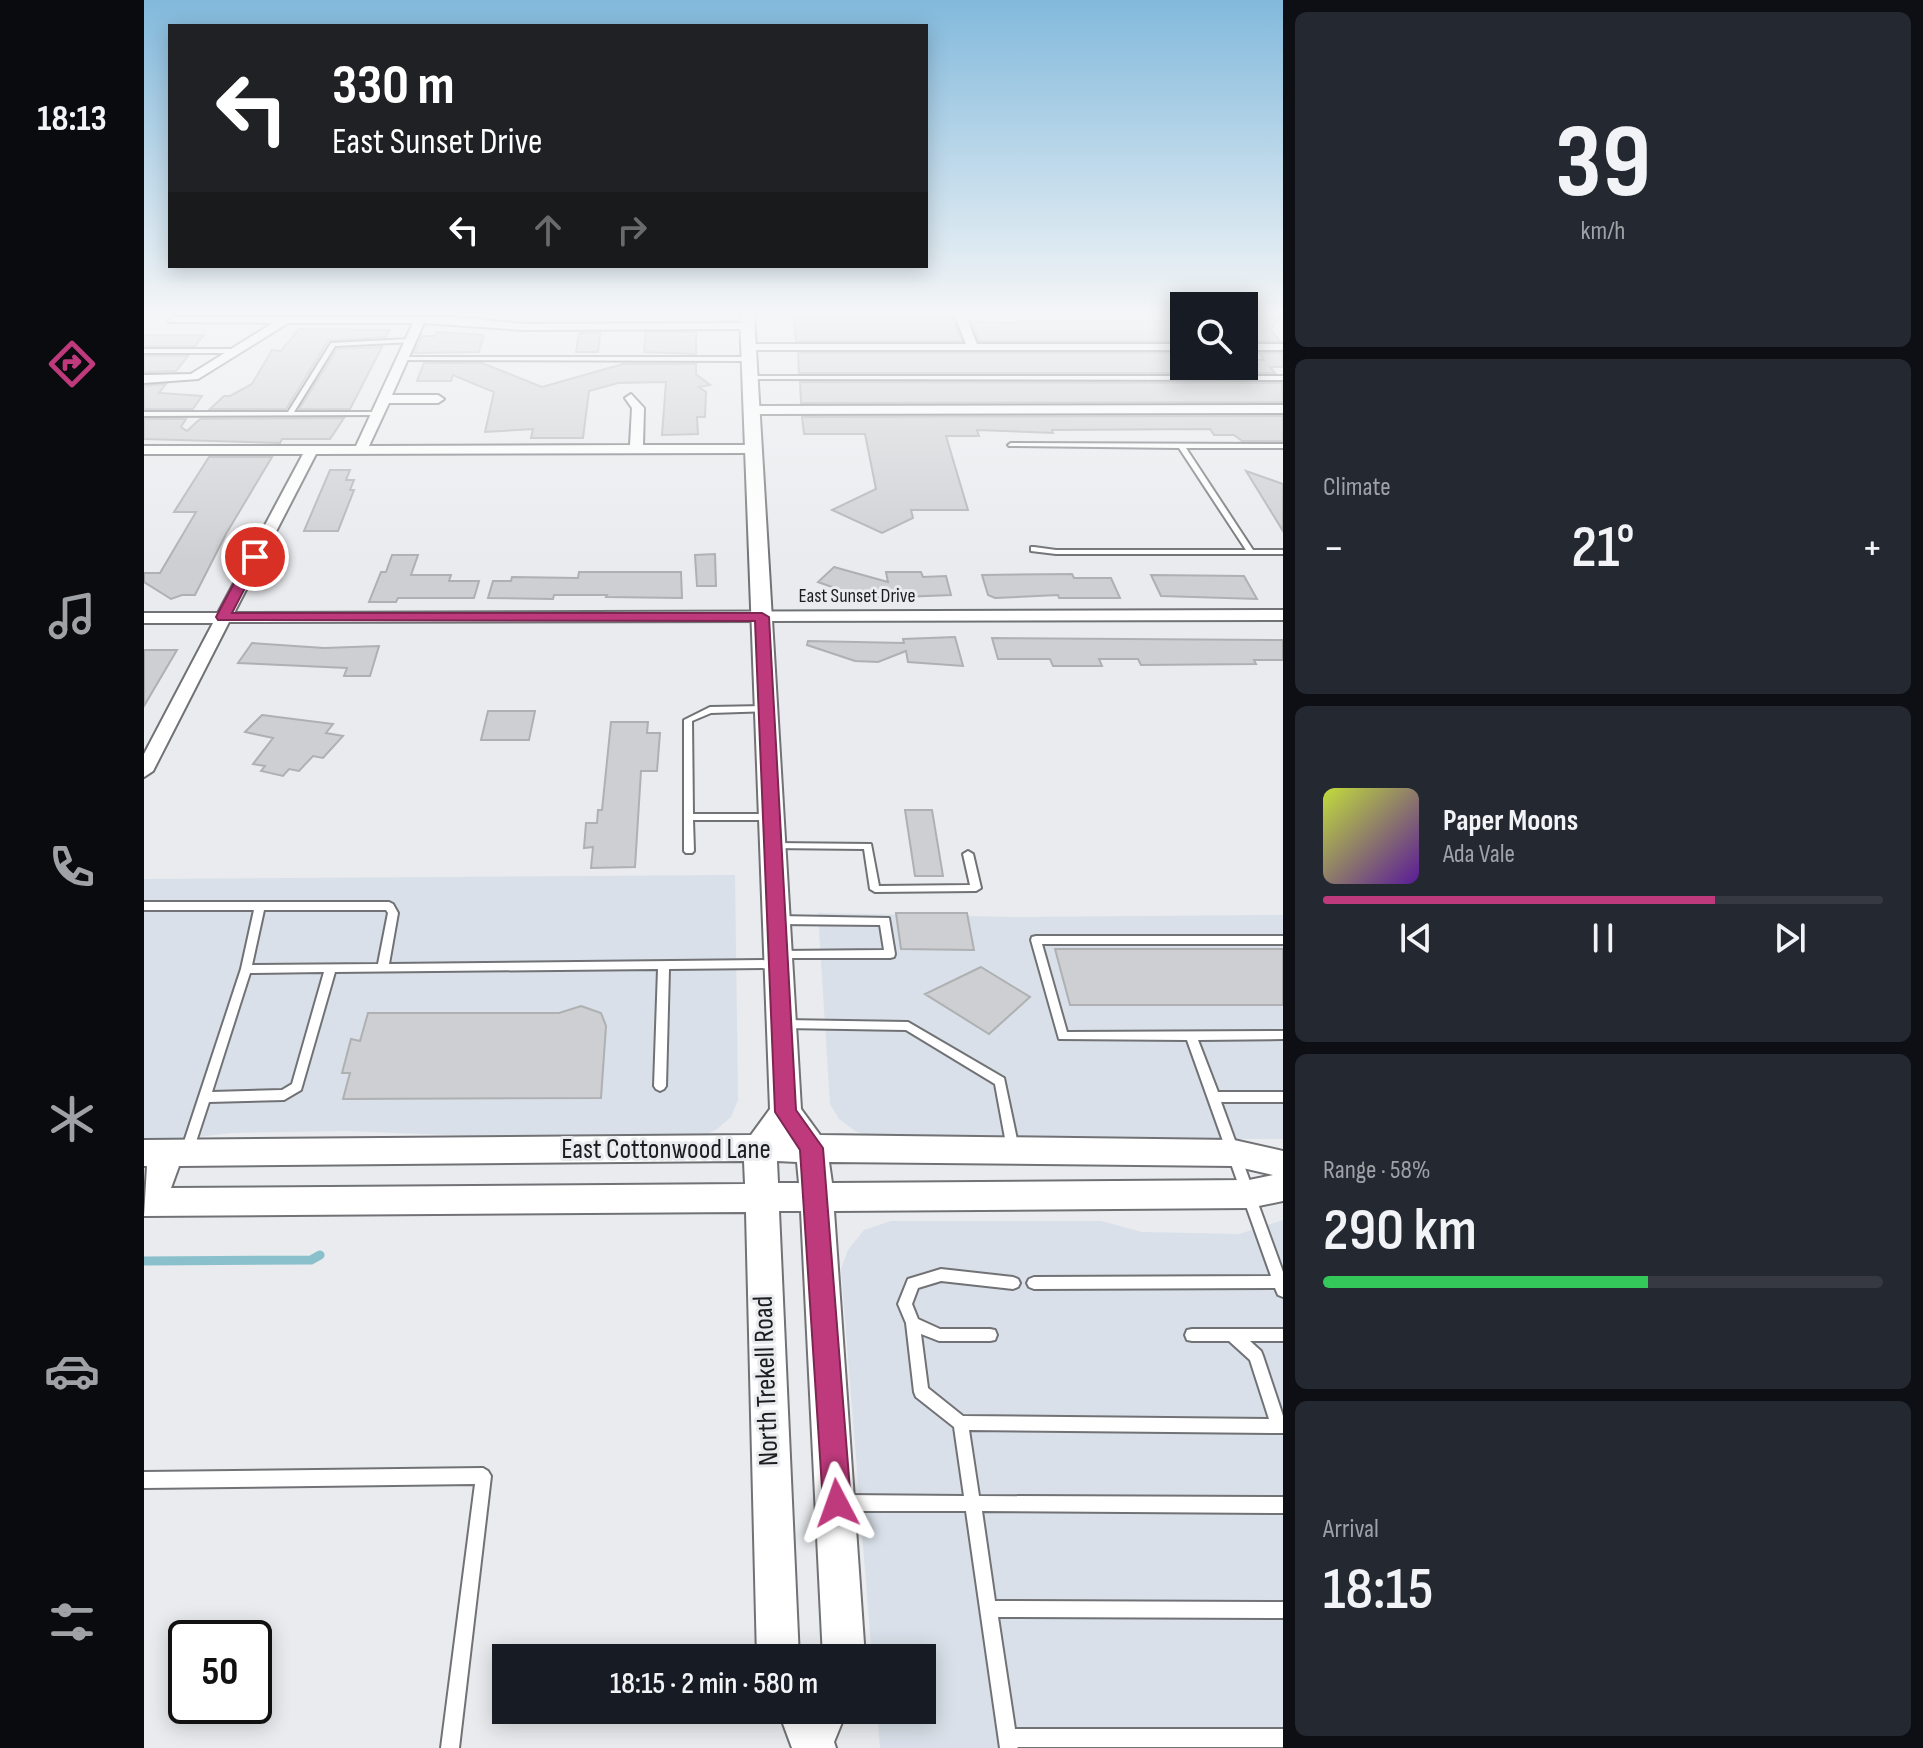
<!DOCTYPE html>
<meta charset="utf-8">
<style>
:root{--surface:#171b24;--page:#242831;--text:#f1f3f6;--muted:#9ea1a6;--line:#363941;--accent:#bf3a7d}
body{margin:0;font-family:"Sofia Sans Condensed",sans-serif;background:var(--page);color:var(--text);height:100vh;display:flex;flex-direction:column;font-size:30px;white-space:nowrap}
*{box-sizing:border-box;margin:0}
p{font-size:26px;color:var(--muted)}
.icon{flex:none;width:44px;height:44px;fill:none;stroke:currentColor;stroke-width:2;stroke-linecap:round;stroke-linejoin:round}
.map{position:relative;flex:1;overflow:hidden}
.side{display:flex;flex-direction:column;gap:12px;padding:12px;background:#0d0f14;width:640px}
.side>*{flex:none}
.top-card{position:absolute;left:24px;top:24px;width:760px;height:244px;border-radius:0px;box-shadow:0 4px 20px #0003;background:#202124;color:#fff;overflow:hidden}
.tools{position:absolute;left:1026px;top:292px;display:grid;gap:16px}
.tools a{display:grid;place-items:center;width:88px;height:88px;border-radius:0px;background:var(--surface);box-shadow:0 4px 20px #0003;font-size:40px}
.speed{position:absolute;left:24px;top:1620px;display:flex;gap:16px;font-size:40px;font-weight:700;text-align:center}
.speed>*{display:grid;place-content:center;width:104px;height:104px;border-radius:50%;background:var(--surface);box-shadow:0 4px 20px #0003;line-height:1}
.speed .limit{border:4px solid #111;border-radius:12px;background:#fff;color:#111}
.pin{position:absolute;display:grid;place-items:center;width:68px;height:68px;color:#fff;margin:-34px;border:4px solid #fff;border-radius:50%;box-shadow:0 2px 8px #0007}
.me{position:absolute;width:88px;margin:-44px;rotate:356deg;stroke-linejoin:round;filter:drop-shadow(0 0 6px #0008)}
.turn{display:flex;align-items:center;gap:28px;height:168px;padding:0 32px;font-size:36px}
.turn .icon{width:104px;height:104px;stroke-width:2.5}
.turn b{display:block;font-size:56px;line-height:68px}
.lanes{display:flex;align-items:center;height:76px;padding:0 32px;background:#0003;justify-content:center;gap:40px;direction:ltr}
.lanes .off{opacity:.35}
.big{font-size:60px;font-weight:600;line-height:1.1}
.side .widget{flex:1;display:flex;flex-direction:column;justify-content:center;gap:12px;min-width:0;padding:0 28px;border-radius:12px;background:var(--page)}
.side .dial{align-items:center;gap:0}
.dial b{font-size:104px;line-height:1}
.song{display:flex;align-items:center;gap:24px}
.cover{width:96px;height:96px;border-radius:12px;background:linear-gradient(135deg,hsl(70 70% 55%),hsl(270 70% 35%))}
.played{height:8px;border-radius:4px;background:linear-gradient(90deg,var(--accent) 70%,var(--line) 70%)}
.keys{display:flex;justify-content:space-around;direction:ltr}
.heat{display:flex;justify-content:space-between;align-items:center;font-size:44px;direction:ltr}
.charge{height:12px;border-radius:6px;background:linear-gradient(90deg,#34c759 58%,var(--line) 0)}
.trip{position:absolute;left:348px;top:1644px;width:444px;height:80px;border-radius:0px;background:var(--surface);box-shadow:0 4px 20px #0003;font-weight:600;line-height:80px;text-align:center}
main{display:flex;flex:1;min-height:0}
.dock{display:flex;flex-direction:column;width:144px;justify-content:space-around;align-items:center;background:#090b0e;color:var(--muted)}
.dock .icon{width:56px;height:56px}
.dock .active{color:var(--accent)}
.dock b{font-size:36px;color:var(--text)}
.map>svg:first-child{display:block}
.built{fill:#d9e0e9}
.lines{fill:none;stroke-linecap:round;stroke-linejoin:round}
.stream{stroke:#8ac0cb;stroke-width:9}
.building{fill:#cdcfd2;stroke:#aeb0b2;stroke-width:2}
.service-casing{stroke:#717275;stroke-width:4}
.minor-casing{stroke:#717275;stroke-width:4}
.secondary-casing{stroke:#717275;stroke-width:4}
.service{fill:#fff;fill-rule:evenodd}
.minor{fill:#fff;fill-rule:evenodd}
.secondary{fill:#fff;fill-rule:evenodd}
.route{fill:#bf3a7d;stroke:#7c2651;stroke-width:2}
.labels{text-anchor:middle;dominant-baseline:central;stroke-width:6;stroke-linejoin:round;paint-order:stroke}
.far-street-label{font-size:20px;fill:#1c1d1e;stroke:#e9ebee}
.near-street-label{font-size:28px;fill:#1c1d1e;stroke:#e9ebee}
</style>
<main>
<nav class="dock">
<b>18:13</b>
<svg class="icon active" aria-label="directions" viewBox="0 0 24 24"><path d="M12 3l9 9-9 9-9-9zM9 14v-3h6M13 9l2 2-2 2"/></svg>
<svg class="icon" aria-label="music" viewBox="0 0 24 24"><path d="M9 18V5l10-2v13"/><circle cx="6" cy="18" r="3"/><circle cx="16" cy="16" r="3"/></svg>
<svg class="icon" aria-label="phone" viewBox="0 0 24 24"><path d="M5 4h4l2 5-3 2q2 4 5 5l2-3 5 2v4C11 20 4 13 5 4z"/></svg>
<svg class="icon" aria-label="climate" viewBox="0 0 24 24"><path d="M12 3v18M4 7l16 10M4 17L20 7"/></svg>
<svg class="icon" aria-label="car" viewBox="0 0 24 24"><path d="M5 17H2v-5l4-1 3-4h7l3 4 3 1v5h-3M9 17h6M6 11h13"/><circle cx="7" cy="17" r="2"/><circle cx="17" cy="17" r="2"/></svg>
<svg class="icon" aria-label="filters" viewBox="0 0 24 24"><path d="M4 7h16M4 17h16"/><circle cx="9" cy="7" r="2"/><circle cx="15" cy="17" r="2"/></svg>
</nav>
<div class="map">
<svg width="1139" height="1748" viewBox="0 0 1139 1748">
<rect width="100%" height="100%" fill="#e9ebee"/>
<path class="built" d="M591,875L594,1100L587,1117L573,1129L555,1138L450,1141L205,1131L86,1133L0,1144V879Z
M674,913L870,917L1139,915V1139H733L711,1131L695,1119L686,1104Z
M1139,1220V1748H736L733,1710H778V1658H728L697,1269L704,1250L720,1230L747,1221H957L998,1232L1095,1234Z"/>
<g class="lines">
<path class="stream" d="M0,1261L167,1260L176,1255"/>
</g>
<path class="building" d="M1107,316H1139L1126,329L1136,341H1105L1100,334V321Z
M650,317H808L818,341H652Z
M876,320L1040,322V341H835L828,322L877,323Z
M155,329L245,330L242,337L184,341L142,409H66L80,396H86L108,384L128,350L137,351Z
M292,332L340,335L335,352L270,353L278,336H291Z
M502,332H552V354L500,352Z
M435,333H456L454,352H432Z
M0,335H60L51,346H0Z
M238,347L206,409H155L193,349Z
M654,353H1040V366H1100V359L1120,360L1115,353H1139V367H1126L1131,373H655Z
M0,356H44L32,371L0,372Z
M280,363H338L398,387L479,364H552V374L566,385L555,387L562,392L561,417H553L554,434L518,435L522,382L474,383L445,391L439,438H387L389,429L341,432L350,392L309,375L307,381H273Z
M656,382L1138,383L1139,402L657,403Z
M22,384L15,393L58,396L49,409H0V386Z
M1139,416V441H1098L1090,435H1070L1066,429L908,430L909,433L833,430L835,436H802L824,510H767L769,518L738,533L688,510L732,489L721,434H660L658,417Z
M200,418L186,439H138L136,443L0,439V419H42L37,427L43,431L56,419Z
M65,457H128L82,534L51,595H38L27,599L0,582V573H16L52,512H30Z
M186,470H206L202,480H210L206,490H210L194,531H160Z
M1102,471L1139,484V531Z
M571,554L572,586H553L551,555Z
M248,555H274L267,575H307L305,581H335L330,598H254L252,602H225L237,572H242Z
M690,567L744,582L742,572H777L779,577L802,576L807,595L731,598L727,601L674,582Z
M435,572H537L538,598L462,597L463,595H410L409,599L344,598L349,581H367L368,577L434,578Z
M928,574L930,578H967L976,598H915L914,595L851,598L844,595L838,575Z
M1007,575L1100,576L1113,599L1017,596Z
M811,637L819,666L764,662L762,651L734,662L711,661L663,645L664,641L760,643L759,639Z
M848,638L1139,640V660H1110L1112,664L997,665L994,659H955L958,666H909L906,659H854Z
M108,643L180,648L235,646L226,676H200L203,668L94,663Z
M0,650H33L0,706Z
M344,711H391L385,740H337Z
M118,715L189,724L182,733L199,736L179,758L169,756L155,771L145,769L139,776L117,771L121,766L109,764L129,738L101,732Z
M467,722H504L503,733H516L513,771H497L491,867L447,868L449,847L440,848L442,823H453L454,810H458Z
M761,810H788L799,876H771Z
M752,913H823L830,950L757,949Z
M911,949H1139V1005H926Z
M837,967L886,997L845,1034L781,994Z
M437,1006L457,1013L462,1026L457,1098L199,1099L206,1073H198L207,1039L216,1041L224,1013H415Z"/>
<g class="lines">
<g class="service-casing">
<path id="service" d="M266,339L269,341L268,342L191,346L150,412H233L235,413V415L0,416V412H144L187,343Z
M0,349H95L98,351L95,353H0Z
M258,357H605L608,359L605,361L256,360V358Z
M606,376H1139V380L604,379V377Z
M867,443L1139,444V448H1042L1109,550H1139V554H912L887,551V547H890L912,550H1102L1035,448L865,446L864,445Z
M622,706L626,709L625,711L567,713L548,721L549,814H625L630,817L625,820H549L550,851L548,853H542L540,851V720L566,707Z
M630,843L727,844L735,886L826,885L819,854L824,851L829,854L837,888L832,891L731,892L726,889L720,849L627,848L625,846Z
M0,902H245L249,904L254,913L245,964L632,960L636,961L637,964L636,967L632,968L525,969L522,1086L520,1089L516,1091L512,1089L510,1086L514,969L191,972L157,1090L140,1100L65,1102L49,1151L47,1155L43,1156L39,1155L37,1151L97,969L110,910H0ZM120,910H242L244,913L234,964L108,965ZM180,972L148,1084L138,1090L68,1092L106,973Z
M633,916L745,918L751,954L750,957L746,958H632L631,955L632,952L636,951L740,950L736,925L633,924L628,920Z
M892,936H1139V944H898L923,1032L1139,1031V1039L1054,1040L1074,1092H1139V1102H1077L1139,1272V1297L1134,1295L1131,1288L890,1289L885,1287L883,1283L885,1279L890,1277L1127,1276L1043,1040L915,1039L887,940L888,937Z
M640,1020L764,1022L860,1078L875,1149L873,1153L869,1154L865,1153L863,1149L851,1084L762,1030L640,1028L636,1027L634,1024L636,1021Z
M797,1269L869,1277L874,1279L876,1283L874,1287L869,1289L797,1281L774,1288L768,1304L774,1319L796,1329H846L851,1330L853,1335L851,1340L846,1341H795L777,1334L784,1388L819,1416L1125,1419L1106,1360L1085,1341H1048L1043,1340L1041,1335L1043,1330L1048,1329H1139V1341H1106L1117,1351L1119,1356L1139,1416V1433L825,1430L835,1496L1139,1497V1513L838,1511L851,1601L1139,1602V1618L854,1617L871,1729H1139V1747H873L874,1748H856L822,1511H699L694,1508L691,1503L694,1498L699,1495L820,1496L810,1427L772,1397L770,1392L762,1323L754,1304L764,1279Z
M339,1468L344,1471L347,1476L315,1748H297L331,1484L0,1488V1472Z"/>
</g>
<g class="minor-casing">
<path id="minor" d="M811,316H822L833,344H1040V350H605L599,347L605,344H822Z
M29,317H310L380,324L604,323L609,326L604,329L380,330L280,323L248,395H294L300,399L294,403H245L225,446L486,445L488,408L481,398L487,394L500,408L499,445H609L615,449L609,453L172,454L90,613L1139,610V620L85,622L9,771L0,777V754L69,623H0V613H74L159,454H0V446H212L269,323H144L54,379L0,383V375L47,374L129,323L25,322L24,320Z
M1100,344H1139V350H1100Z
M1139,405V413L607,414L601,410L607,406Z"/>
</g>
<g class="secondary-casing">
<path id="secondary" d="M596,316H610L657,1109L676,1135L1090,1140L1139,1151V1201L1105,1208L690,1211L721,1658H679L657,1211H635L655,1658H613L602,1212L0,1216L3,1166H0V1140L607,1135L626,1109ZM600,1161L601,1184L27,1188L35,1166ZM633,1161L653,1162L655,1183H634ZM685,1162L1090,1166L1129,1175L1105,1180L688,1183Z
M634,1710H703L690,1742L692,1748H648Z"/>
</g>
<use href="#service" class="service"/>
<use href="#minor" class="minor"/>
<use href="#secondary" class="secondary"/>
</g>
<linearGradient id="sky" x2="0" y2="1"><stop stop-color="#82b9dc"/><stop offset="0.56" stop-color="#f5f6f7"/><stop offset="1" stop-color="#f5f6f7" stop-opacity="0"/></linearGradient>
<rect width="1139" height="561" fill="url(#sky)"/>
<path class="route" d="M111,553L117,557L88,613H618L625,617L652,1110L679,1148L707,1503L703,1513L693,1517L683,1513L679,1503L656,1150L631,1112L611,621L74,620L72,617L104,557Z"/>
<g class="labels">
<g class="far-street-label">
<text x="713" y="596">East Sunset Drive</text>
</g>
<g class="near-street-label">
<text x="522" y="1149">East Cottonwood Lane</text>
<text transform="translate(622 1381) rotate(-92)">North Trekell Road</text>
</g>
</g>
</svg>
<div class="tools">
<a><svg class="icon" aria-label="search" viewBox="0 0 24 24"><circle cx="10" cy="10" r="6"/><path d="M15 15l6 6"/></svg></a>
</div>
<div class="speed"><div class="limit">50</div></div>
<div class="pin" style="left:111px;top:557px;background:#d93025"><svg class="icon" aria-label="arrive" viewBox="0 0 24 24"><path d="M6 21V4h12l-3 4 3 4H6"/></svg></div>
<svg class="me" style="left:693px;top:1503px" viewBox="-20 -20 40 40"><path d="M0-17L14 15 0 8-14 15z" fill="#bf3a7d" stroke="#fff" stroke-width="4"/></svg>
<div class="trip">18:15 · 2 min · 580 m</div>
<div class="top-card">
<div class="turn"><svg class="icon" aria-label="left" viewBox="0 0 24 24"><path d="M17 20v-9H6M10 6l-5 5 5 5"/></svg><div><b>330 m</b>East Sunset Drive</div></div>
<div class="lanes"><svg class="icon" aria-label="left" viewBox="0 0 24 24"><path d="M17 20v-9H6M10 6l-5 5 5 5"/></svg><svg class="icon off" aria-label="ahead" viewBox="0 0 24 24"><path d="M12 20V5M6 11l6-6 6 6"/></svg><svg class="icon off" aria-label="right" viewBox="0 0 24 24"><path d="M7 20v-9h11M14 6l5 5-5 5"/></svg></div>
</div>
</div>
<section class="side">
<div class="widget dial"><b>39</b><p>km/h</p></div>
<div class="widget"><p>Climate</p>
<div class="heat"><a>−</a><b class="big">21°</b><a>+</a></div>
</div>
<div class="widget">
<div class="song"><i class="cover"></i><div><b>Paper Moons</b><p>Ada Vale</p></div></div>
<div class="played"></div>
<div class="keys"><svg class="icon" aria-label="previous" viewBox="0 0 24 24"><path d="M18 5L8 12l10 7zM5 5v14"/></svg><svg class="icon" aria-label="pause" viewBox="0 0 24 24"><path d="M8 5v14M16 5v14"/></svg><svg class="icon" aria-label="next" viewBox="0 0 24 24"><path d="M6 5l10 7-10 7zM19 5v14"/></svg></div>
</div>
<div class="widget"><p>Range · 58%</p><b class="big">290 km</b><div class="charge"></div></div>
<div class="widget"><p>Arrival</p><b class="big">18:15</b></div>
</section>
</main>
